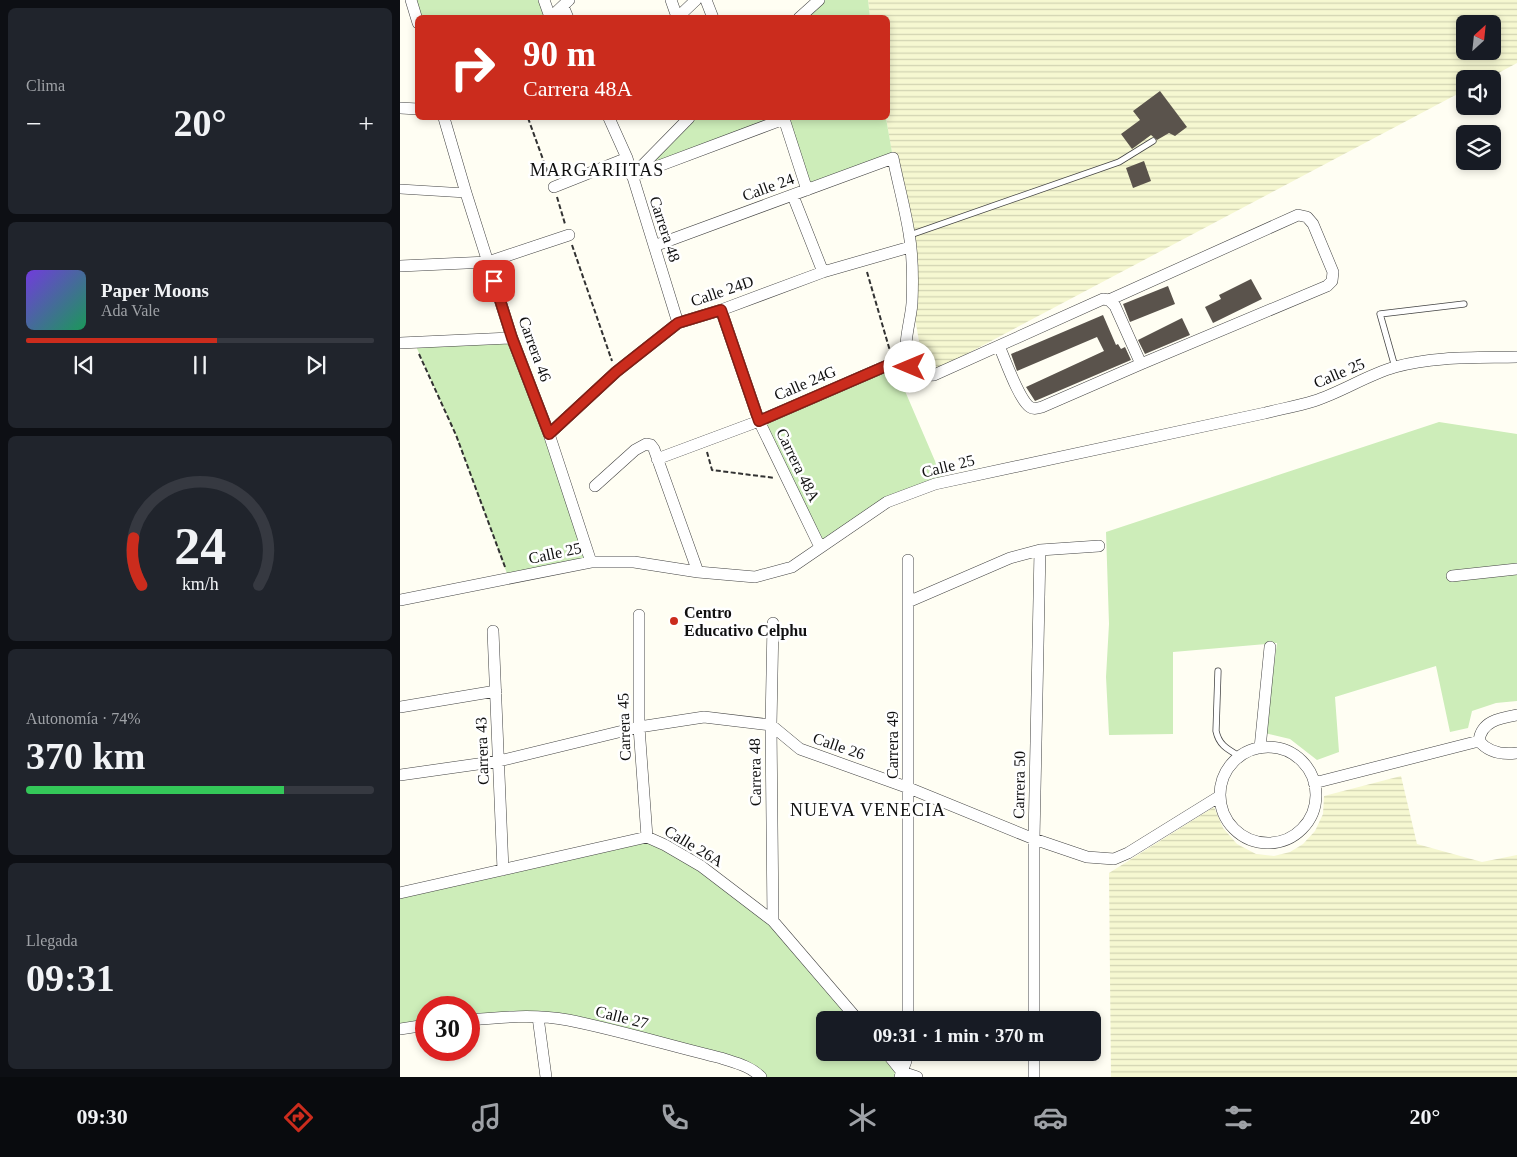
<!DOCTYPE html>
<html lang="es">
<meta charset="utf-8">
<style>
:root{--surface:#171b24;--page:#20242c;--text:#f1f3f6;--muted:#9ea1a6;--line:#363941;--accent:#cb2c1d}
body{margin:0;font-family:"Times New Roman",serif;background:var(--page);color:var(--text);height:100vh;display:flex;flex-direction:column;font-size:19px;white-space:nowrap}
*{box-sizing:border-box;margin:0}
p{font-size:16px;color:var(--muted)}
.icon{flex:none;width:28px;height:28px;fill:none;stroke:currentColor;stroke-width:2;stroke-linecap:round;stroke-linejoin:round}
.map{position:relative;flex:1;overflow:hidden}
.panel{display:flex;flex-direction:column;gap:8px;padding:8px;background:#0d0f14;width:400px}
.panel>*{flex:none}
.top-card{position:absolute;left:15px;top:15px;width:475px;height:105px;border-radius:8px;box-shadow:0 2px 8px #0003;background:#cb2c1d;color:#fff;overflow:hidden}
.needle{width:32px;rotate:27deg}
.tools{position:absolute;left:1056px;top:15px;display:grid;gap:10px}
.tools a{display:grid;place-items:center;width:45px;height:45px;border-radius:8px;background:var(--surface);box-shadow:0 2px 8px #0003;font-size:25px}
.speed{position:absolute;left:15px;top:996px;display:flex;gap:10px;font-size:25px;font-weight:700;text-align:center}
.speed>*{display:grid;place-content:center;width:65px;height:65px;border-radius:50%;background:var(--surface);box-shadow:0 2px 8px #0003;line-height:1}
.speed .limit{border:8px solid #d22;background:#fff;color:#111}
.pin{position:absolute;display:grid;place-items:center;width:42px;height:42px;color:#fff;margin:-21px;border-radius:10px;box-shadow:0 2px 8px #0006}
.me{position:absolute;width:55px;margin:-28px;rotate:270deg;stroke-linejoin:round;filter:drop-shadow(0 0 4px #0008)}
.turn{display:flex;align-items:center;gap:18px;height:105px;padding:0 25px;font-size:22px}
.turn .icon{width:65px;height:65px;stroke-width:2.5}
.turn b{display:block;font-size:35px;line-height:42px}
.big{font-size:38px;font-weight:700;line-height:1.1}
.panel .widget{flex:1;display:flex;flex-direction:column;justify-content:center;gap:8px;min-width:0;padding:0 18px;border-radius:8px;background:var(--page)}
.panel .dial{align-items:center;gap:0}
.dial svg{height:130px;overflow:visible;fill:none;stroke:var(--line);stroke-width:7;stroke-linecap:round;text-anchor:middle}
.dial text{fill:var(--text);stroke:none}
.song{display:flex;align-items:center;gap:15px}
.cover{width:60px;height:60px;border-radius:8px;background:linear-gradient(135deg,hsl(260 70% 55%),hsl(150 70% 35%))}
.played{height:5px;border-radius:2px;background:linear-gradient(90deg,var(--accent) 55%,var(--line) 55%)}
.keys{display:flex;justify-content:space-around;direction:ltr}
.heat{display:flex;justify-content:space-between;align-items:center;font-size:28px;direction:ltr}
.charge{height:8px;border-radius:4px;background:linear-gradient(90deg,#34c759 74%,var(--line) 0)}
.trip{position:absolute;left:416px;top:1011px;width:285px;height:50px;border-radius:8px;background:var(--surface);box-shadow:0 2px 8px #0003;font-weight:700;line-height:50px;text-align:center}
.menu{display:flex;height:80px;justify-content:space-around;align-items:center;background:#090b0e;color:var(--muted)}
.menu .icon{width:35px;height:35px}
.menu .on{color:var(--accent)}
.menu b{font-size:22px;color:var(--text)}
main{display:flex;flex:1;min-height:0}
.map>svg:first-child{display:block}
.farmland{fill:url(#farmland-rules);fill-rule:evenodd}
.grass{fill:#cdedb9}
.building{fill:#5a534c}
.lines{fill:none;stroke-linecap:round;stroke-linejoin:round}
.service-casing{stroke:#434343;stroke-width:7}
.pedestrian-casing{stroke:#434343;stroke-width:10}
.minor-casing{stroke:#434343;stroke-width:12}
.path{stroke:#323232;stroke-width:2;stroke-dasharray:5 2.5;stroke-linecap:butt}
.service{stroke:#fff;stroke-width:5.5}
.pedestrian{stroke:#fff;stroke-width:9}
.minor{stroke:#fff;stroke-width:11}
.route-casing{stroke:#841d13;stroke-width:12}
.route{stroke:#cb2c1d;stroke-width:9}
.poi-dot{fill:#cb2c1d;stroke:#fff;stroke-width:2}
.labels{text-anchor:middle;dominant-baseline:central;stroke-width:5;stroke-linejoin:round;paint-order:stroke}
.street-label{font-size:16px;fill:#101010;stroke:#fff}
.poi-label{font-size:16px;font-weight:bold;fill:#101010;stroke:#fff;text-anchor:start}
.neighbourhood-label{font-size:18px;letter-spacing:1px;fill:#101010;stroke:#fff}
</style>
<main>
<section class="panel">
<div class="widget"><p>Clima</p>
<div class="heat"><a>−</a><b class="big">20°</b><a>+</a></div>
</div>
<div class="widget">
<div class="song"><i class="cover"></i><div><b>Paper Moons</b><p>Ada Vale</p></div></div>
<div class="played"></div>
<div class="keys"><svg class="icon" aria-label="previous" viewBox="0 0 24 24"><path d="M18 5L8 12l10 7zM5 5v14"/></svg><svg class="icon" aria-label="pause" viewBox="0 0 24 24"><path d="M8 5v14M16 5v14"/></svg><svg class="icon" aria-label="next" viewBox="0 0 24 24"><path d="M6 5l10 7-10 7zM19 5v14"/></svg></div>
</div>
<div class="widget dial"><svg viewBox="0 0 100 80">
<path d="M14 69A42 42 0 1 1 86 69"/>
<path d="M14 69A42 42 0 0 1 9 40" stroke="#cb2c1d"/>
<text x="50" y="56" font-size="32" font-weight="700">24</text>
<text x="50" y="72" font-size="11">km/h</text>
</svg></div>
<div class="widget"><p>Autonomía · 74%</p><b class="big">370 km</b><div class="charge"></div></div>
<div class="widget"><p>Llegada</p><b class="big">09:31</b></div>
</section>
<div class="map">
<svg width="1117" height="1077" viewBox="0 0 1117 1077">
<defs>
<pattern id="farmland-rules" width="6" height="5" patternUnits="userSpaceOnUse" patternTransform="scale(1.25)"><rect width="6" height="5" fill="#f6f8d1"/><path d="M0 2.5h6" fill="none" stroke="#d2d4b2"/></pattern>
</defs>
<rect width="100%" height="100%" fill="#fffef3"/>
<path class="farmland" d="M468,0H1117V63L1087,79H1065V90L525,376L515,318V234L493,158L486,118H488V18L470,17ZM1065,24H1092V51H1065Z
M1001,776L1017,844L1082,862L1117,855V1077H711L709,873L814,807L823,828L837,844L856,854L874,856L890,852L903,844L915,831L923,814L924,796Z"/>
<path class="grass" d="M11,0H144L150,17L18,18Z
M419,0H468L470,17L399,18Z
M290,118H486L493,158L407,190L384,120L232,176Z
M112,338L191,562L109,579L56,435L14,342Z
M493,363L544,482L487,502L420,547L359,421Z
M1039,422L1117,434V701L1096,703L1072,711L1068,728L1050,732L1036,666L935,697L939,752L917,760L890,739L865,733L877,643L773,652V734L709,735L706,677L709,624L706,532Z
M247,837L301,866L373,921L458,1020H425V1052L486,1053L500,1077H361L355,1071L167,1020L69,1021V1008H26V1025L0,1029V893Z"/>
<path class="building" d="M760,91L787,127L775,136L769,133L757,140L751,135L732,149L721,134L740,120L733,111Z
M744,161L751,181L733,188L726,168Z
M851,279L862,299L813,323L805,307L821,299L819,295Z
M768,286L775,304L730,322L723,304Z
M703,315L716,345L718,344L721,349L725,347L731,360L635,401L626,387L704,351L697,337L617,371L611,354Z
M782,318L790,335L745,354L738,340Z"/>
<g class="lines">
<g class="service-casing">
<path id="service" d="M510,235L719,162L753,141
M995,367L980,314L1064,304
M818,671L816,731C819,745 827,749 839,756"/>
</g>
<g class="pedestrian-casing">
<path id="pedestrian" d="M0,189L66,193"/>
</g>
<g class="minor-casing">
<path id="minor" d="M11,0L18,23
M144,0L150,17
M271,0L277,17
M306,0L313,18
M163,6L168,18
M150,18L169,0
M277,18L296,0
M399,18L419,0
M0,108L18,109
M44,118L66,193L112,338L149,434L191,562
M209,118L227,158L278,323
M235,173L289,118
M232,176L384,119L407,190
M154,187L227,158
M393,196L423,272
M254,246L493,158C498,183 505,208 509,233C513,256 513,280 512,303C511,321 500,351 510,367C516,376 524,376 534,375L703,299L709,300L715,306L741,364
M0,266L88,262L169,235
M321,310L359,421L420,547
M0,343L112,338
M599,346C605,359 619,400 630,407C634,410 638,408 642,407L741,364L927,286L932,281L933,272L913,224L907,217L898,215L709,300
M149,434L216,372L278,323L321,310L423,272L510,247
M257,459L359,421L493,363L510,367
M195,486L235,450L246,444L251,445L254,449L298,572
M508,560V1020
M1052,576L1117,569
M0,600L191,562H234L298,572L355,577L392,567L487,502L535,484L865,413C881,409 898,406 914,401C942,392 967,375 995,367C1034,356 1077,358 1117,357
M508,602L610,558L640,550L699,546
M239,615V727L247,837
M93,631L103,870
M0,707L96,691
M1117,715C1100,718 1081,721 1079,741C1089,753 1102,755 1117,753
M820 795a48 48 0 1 1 96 0a48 48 0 1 1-96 0Z
M860,748L870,647
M0,775L99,761L239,727L304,717L371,725L400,749L509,788L634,839L687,857L714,859L728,853L820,796
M914,783L1079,741
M0,893L247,837L265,845L301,866L373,921L458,1020
M373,921L371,725L373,623
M138,1017L146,1077
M69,1020C101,1017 136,1014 168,1020C219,1030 271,1046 321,1058C336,1063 350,1066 361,1077
M634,1020V839L640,550
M0,1029L26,1025
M486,1052L502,1072L517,1077
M500,1077L506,1061L507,1052
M634,1077V1052"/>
</g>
<path class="path" d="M128,118L149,176
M157,197L165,224
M172,245L212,361
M467,272L490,351
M19,354L56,435L105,567
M307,452L312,470L375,478"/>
<use href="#service" class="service"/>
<use href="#pedestrian" class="pedestrian"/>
<use href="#minor" class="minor"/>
</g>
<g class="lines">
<g class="route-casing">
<path id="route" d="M94,281L112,338L149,434L216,372L278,323L321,310L359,421L493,363L505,364L510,367"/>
</g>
<use href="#route" class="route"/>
</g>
<circle class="poi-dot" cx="274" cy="621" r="5"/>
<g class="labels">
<g class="street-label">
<text transform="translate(368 187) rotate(-20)">Calle 24</text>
<text transform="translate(265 229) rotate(72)">Carrera 48</text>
<text transform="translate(322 291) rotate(-19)">Calle 24D</text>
<text transform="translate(135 349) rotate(70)">Carrera 46</text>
<text transform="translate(939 373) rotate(-23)">Calle 25</text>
<text transform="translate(405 383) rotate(-23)">Calle 24G</text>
<text transform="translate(398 465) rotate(64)">Carrera 48A</text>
<text transform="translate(548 466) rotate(-14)">Calle 25</text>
<text transform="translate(155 553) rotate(-12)">Calle 25</text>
<text transform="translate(224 727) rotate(-92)">Carrera 45</text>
<text transform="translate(492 745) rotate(-90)">Carrera 49</text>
<text transform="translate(439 746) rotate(19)">Calle 26</text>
<text transform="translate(82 751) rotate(-92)">Carrera 43</text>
<text transform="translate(355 772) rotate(-91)">Carrera 48</text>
<text transform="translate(619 785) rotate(-89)">Carrera 50</text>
<text transform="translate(294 846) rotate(31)">Calle 26A</text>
<text transform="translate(222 1017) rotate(14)">Calle 27</text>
</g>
<g class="poi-label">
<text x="284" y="612">Centro<tspan x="284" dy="18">Educativo Celphu</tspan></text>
</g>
<g class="neighbourhood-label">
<text x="197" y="170">MARGARIITAS</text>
<text x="468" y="810">NUEVA VENECIA</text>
</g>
</g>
</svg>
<div class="tools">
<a><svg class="needle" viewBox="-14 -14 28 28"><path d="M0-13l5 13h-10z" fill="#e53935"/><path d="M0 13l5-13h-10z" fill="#9ea1a6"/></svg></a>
<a><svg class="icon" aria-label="sound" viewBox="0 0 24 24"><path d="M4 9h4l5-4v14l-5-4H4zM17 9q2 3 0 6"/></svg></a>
<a><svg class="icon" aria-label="layers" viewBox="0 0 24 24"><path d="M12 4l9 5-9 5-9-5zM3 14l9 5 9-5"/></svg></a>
</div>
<div class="speed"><div class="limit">30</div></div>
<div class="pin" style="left:94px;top:281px;background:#d93025"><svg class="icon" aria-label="arrive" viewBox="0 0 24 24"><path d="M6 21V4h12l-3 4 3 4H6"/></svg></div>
<svg class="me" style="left:510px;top:367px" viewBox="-20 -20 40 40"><circle r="19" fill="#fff"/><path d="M0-13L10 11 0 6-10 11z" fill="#cb2c1d"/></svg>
<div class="trip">09:31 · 1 min · 370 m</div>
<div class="top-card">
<div class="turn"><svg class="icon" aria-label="right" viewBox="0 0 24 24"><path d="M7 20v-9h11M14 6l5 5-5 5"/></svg><div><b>90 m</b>Carrera 48A</div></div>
</div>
</div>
</main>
<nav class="menu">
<b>09:30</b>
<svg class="icon on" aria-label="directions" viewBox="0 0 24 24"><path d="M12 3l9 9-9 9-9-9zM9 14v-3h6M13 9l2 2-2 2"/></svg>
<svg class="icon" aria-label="music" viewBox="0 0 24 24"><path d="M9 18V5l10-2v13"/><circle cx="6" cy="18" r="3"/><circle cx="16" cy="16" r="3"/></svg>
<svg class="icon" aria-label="phone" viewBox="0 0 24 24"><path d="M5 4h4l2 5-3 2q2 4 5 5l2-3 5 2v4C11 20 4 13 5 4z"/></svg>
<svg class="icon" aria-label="climate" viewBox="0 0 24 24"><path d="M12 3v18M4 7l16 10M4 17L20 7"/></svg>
<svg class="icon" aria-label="car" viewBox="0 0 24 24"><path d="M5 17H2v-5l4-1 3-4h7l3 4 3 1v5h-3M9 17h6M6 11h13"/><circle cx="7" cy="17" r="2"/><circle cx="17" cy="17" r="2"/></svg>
<svg class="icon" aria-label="filters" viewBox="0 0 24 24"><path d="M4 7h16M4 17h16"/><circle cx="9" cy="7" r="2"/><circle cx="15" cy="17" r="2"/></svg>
<b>20°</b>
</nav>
